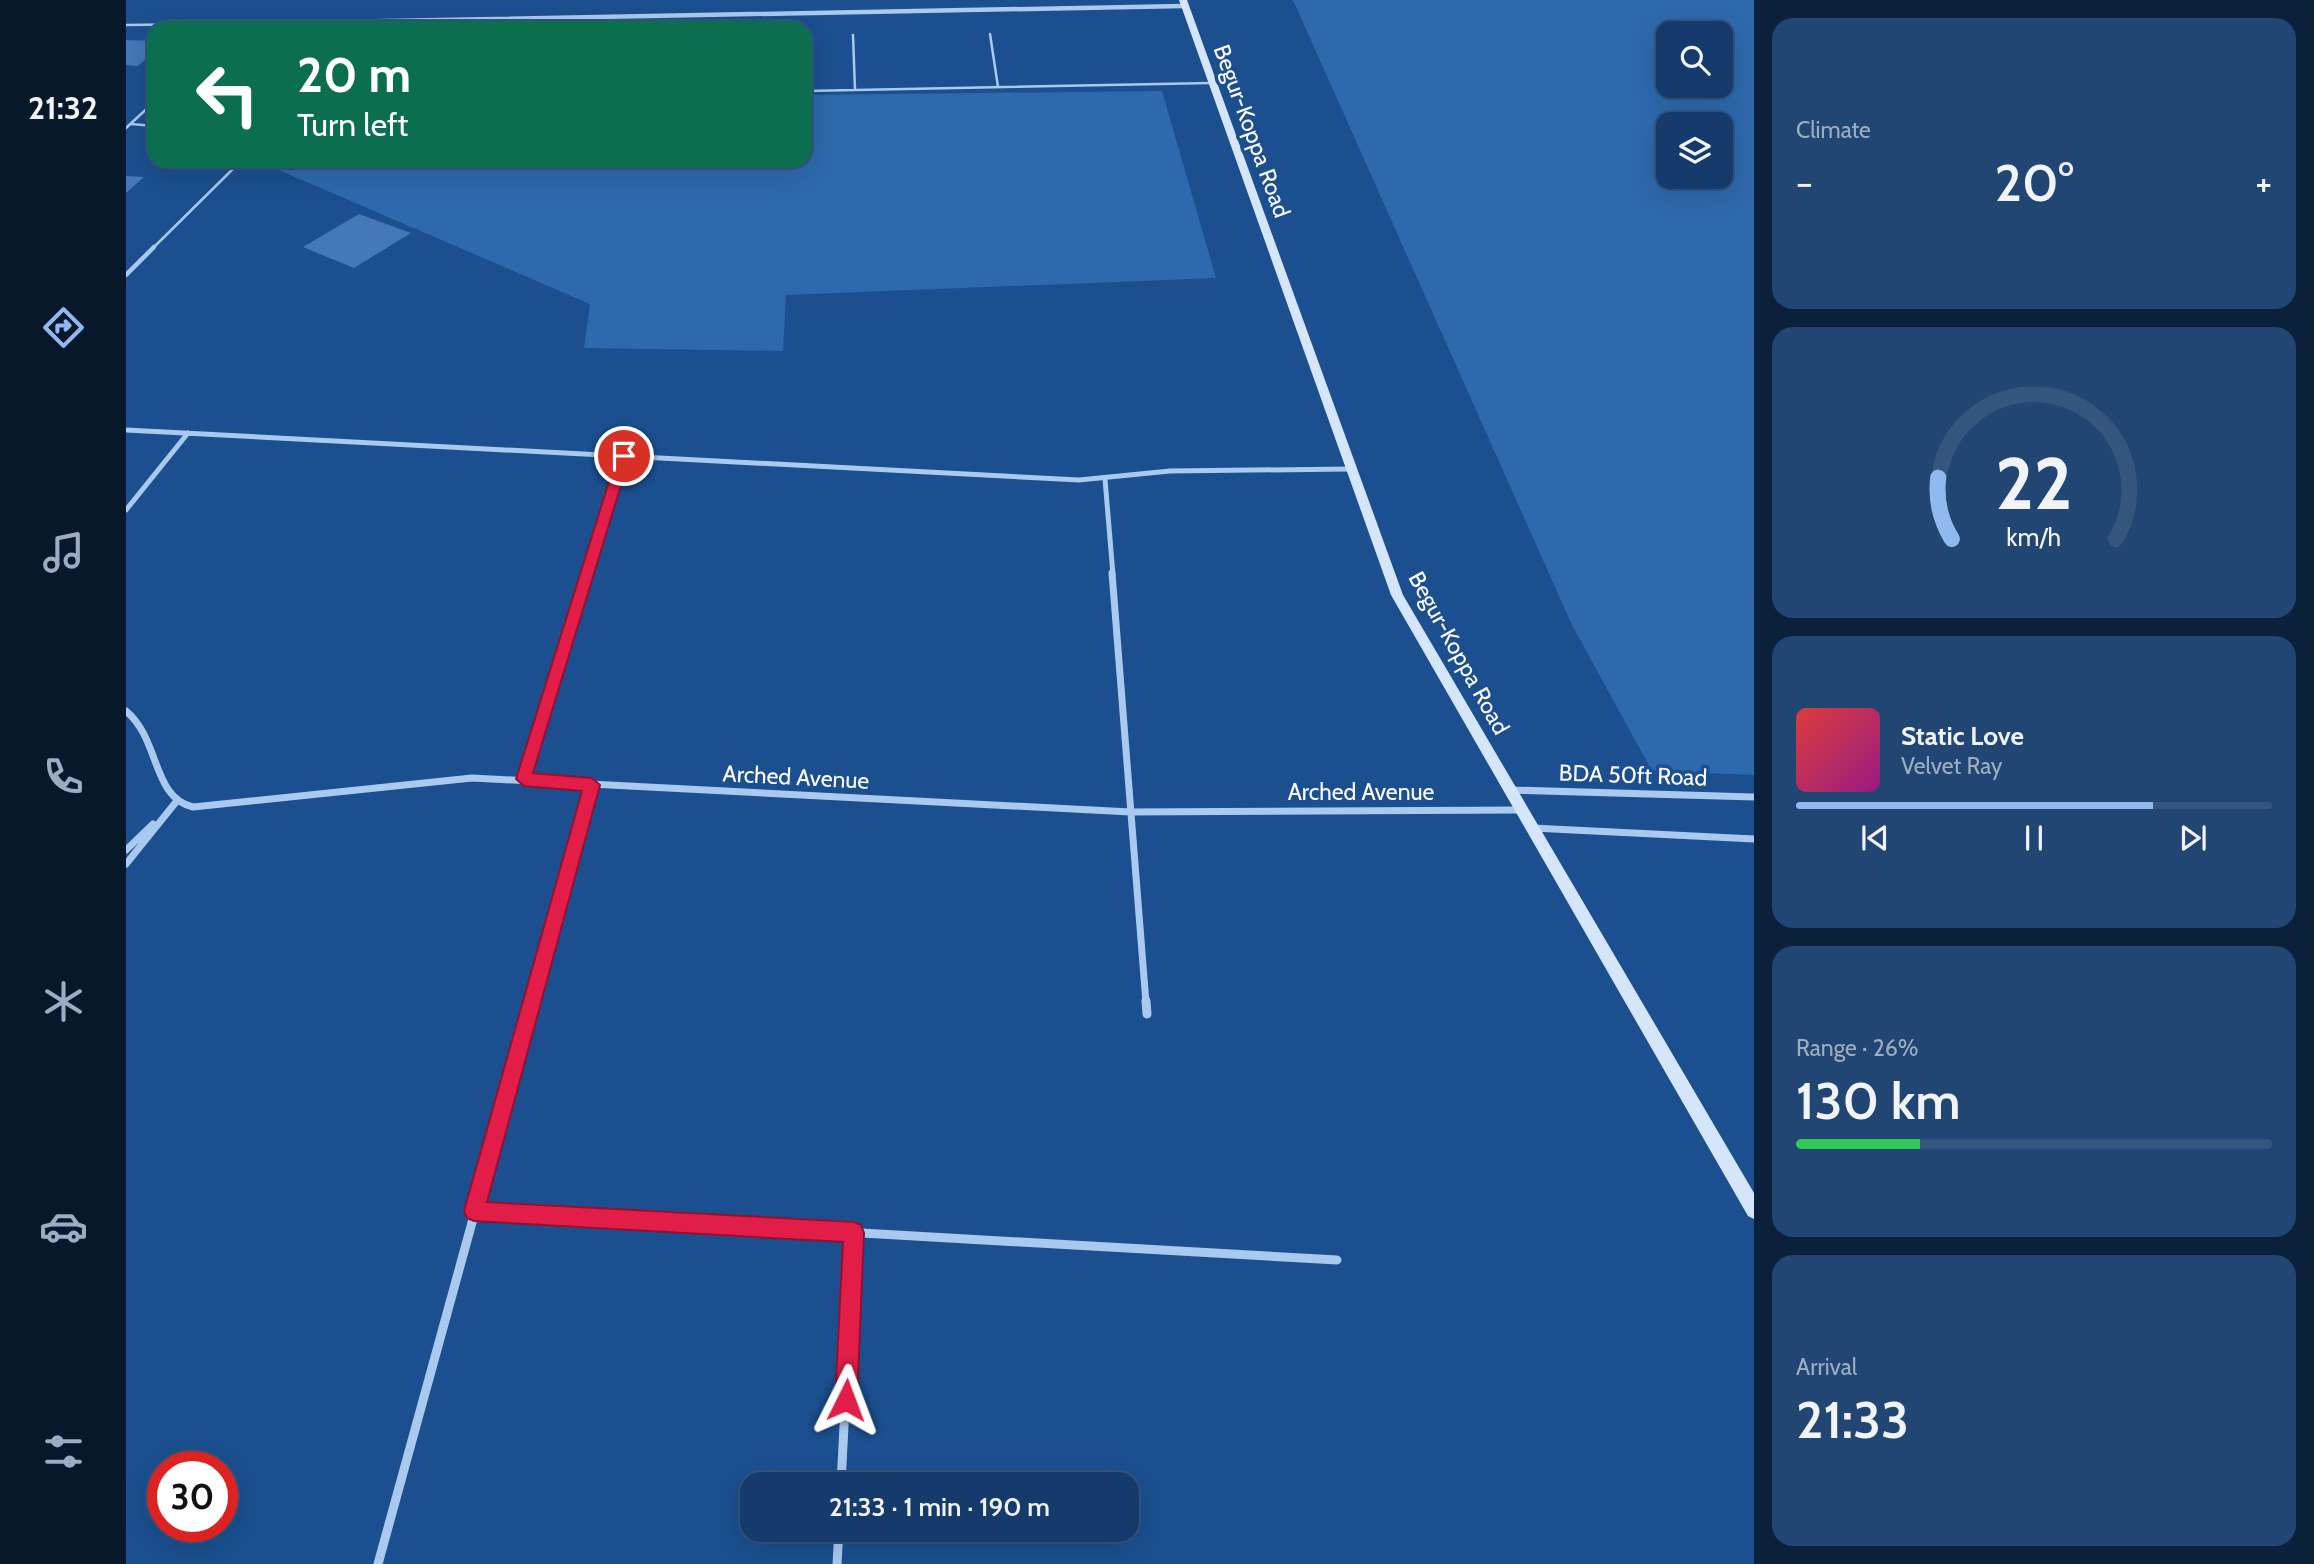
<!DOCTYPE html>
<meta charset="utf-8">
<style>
:root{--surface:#143b6b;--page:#214673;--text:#f1f3f6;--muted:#9dadc1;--line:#33557e;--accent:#90b9f0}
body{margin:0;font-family:Cabin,sans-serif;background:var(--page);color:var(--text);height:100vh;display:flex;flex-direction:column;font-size:26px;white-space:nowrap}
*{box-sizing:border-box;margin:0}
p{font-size:23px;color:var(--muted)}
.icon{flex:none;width:38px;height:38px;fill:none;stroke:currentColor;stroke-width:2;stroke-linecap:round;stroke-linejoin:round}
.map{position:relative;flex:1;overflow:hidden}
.panel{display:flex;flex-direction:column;gap:18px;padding:18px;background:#0b203b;width:560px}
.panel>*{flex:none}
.hud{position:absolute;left:21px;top:21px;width:665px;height:147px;border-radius:21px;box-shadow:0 7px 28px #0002,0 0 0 2px var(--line);background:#0b6e4f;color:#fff;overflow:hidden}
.buttons{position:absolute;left:1530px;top:21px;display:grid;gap:14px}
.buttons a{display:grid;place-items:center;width:77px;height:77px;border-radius:14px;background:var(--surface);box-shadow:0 7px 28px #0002,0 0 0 2px var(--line);font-size:35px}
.speed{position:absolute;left:21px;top:1451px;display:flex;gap:14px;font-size:35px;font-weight:700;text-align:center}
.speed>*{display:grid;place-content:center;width:91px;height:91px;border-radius:50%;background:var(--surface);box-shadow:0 7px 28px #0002,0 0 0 2px var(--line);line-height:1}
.speed .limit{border:10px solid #d22;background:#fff;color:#111}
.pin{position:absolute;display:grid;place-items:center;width:60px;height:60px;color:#fff;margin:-30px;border:4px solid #fff;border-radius:50%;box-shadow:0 2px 7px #0007}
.me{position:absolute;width:77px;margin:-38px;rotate:3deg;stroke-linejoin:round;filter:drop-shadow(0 0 5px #0008)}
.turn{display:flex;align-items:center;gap:24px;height:147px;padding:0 35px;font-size:32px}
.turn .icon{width:91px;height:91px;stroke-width:2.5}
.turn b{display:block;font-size:49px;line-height:60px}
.big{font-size:52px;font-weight:600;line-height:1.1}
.panel .card{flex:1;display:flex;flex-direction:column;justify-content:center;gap:10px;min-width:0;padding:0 24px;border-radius:21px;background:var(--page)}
.panel .dial{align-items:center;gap:0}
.dial svg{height:182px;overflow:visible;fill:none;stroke:var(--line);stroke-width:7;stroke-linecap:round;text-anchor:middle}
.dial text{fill:var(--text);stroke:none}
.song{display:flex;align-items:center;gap:21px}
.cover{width:84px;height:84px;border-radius:10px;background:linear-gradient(135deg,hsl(0 70% 55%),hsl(310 70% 35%))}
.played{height:7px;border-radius:4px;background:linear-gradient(90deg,var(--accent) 75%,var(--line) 75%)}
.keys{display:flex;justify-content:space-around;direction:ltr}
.heat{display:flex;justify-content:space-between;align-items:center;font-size:38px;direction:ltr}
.charge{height:10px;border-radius:5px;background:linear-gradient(90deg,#34c759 26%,var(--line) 0)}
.trip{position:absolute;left:614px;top:1472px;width:399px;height:70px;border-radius:21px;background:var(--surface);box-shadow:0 7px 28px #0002,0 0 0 2px var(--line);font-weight:600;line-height:70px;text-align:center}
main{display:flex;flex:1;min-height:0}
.tabs{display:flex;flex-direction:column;width:126px;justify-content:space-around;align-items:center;background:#08182b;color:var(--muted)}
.tabs .icon{width:49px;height:49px}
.tabs .selected{color:var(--accent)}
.tabs b{font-size:32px;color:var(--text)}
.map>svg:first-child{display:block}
.green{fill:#2e69ad;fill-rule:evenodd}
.building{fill:#4478b7}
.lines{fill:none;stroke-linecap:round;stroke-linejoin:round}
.service-far1{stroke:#a9c9ee;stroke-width:2.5}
.service{stroke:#a9c9ee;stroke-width:4.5}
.minor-far3{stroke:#a9c9ee;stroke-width:4.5}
.minor-far2{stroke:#a9c9ee;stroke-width:5}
.minor-far1{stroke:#a9c9ee;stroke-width:7}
.minor{stroke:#a9c9ee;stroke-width:9}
.secondary{fill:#d6e6fa;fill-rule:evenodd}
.route{fill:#e11d48;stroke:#92132f;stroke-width:2}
.labels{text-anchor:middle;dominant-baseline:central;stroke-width:7;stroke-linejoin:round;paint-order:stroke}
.street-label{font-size:23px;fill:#fff;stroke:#1b4f8f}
</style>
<main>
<nav class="tabs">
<b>21:32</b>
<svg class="icon selected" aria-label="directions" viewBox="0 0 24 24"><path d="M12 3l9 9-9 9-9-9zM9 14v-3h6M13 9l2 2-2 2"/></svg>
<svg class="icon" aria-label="music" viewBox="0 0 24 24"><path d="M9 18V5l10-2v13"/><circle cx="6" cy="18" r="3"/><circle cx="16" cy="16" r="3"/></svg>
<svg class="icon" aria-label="phone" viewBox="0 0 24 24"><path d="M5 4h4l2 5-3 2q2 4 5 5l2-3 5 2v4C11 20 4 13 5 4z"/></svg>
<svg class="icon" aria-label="climate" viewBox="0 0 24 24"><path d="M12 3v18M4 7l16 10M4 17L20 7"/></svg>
<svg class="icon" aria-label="car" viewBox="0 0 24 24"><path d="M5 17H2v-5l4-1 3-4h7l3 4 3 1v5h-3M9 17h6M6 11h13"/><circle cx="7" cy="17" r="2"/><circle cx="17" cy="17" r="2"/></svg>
<svg class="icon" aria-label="filters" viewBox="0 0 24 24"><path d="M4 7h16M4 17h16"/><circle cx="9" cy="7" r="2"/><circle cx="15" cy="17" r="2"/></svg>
</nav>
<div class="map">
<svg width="1628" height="1564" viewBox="0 0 1628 1564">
<rect width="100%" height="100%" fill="#1b4f8f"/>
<path class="green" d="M1167,0H1628V775L1526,771L1446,625ZM1542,33H1594V86H1542ZM1542,124H1594V177H1542Z
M1036,91L1090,278L660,295L657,351L458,348L464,304L132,161H679V95Z"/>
<path class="building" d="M0,40L28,41V52L12,66L0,65Z
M0,176L18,177L0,193Z
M233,214L285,233L228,268L177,247Z"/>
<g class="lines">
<path class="service-far1" d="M0,25L151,23
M864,34L872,87
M727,35L729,90
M679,91L1085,83
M5,124L28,126
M0,128L28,102
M26,249L115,161"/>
<path class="service" d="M0,275L28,247"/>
<path class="minor-far3" d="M151,23L1058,6"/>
<path class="minor-far2" d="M0,430L953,480L1044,471L1224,469
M979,479L987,575
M0,510L62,433
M461,575L498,456"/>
<path class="minor-far1" d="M986,573L1020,1003
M0,711C34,739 26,798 67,807L346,778L1004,812L1396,810
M398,779L462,573
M1385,790L1628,797
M1407,828L1628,839
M0,850L27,824
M0,864L50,802
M406,1003L466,785"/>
<path class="minor" d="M1020,1001L1021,1014
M348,1211L1211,1260
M715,1484L728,1232
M252,1564L407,1001
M711,1564L713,1530"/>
<path class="secondary" d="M1053,0H1061L1277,595L1628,1193V1219L1622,1216L1265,595Z"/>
</g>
<path class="route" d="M498,452L504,456L407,773L466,778L474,785L361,1202L728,1222L735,1225L738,1233L731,1400L727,1408L720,1411L712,1408L709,1400L717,1242L348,1221L341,1218L338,1211L456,791L398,786L390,779L491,456Z"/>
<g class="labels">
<g class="street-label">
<text transform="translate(1126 131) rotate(70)">Begur-Koppa Road</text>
<text transform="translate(1333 653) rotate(61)">Begur-Koppa Road</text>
<text transform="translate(1507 775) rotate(2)">BDA 50ft Road</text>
<text transform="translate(670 777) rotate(3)">Arched Avenue</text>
<text x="1235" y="792">Arched Avenue</text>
</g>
</g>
</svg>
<div class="buttons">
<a><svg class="icon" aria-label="search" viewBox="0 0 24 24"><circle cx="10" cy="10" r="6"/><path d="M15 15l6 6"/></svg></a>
<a><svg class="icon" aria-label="layers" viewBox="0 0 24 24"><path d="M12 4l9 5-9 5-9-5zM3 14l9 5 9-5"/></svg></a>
</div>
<div class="speed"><div class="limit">30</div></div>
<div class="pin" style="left:498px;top:456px;background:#d93025"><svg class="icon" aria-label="arrive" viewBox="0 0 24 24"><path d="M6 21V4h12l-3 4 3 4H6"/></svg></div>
<svg class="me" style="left:720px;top:1400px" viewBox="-20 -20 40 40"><path d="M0-17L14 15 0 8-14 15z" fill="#e11d48" stroke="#fff" stroke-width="4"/></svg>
<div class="trip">21:33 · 1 min · 190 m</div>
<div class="hud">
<div class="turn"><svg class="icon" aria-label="left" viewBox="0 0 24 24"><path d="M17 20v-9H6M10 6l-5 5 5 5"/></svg><div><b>20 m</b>Turn left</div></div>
</div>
</div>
<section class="panel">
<div class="card"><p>Climate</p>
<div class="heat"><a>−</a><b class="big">20°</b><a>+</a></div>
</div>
<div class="card dial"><svg viewBox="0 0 100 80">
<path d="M14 69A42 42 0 1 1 86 69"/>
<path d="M14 69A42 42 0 0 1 8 42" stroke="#90b9f0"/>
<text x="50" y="56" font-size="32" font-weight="700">22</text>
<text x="50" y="72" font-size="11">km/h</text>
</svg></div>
<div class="card">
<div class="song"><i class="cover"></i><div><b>Static Love</b><p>Velvet Ray</p></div></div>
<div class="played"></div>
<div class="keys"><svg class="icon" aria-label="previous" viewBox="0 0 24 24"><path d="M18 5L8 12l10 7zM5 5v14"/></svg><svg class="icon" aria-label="pause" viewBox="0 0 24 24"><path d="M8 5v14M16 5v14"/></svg><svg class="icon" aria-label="next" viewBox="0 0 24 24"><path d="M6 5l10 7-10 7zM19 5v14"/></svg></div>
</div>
<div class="card"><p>Range · 26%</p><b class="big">130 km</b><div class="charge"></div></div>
<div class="card"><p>Arrival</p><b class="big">21:33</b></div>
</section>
</main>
